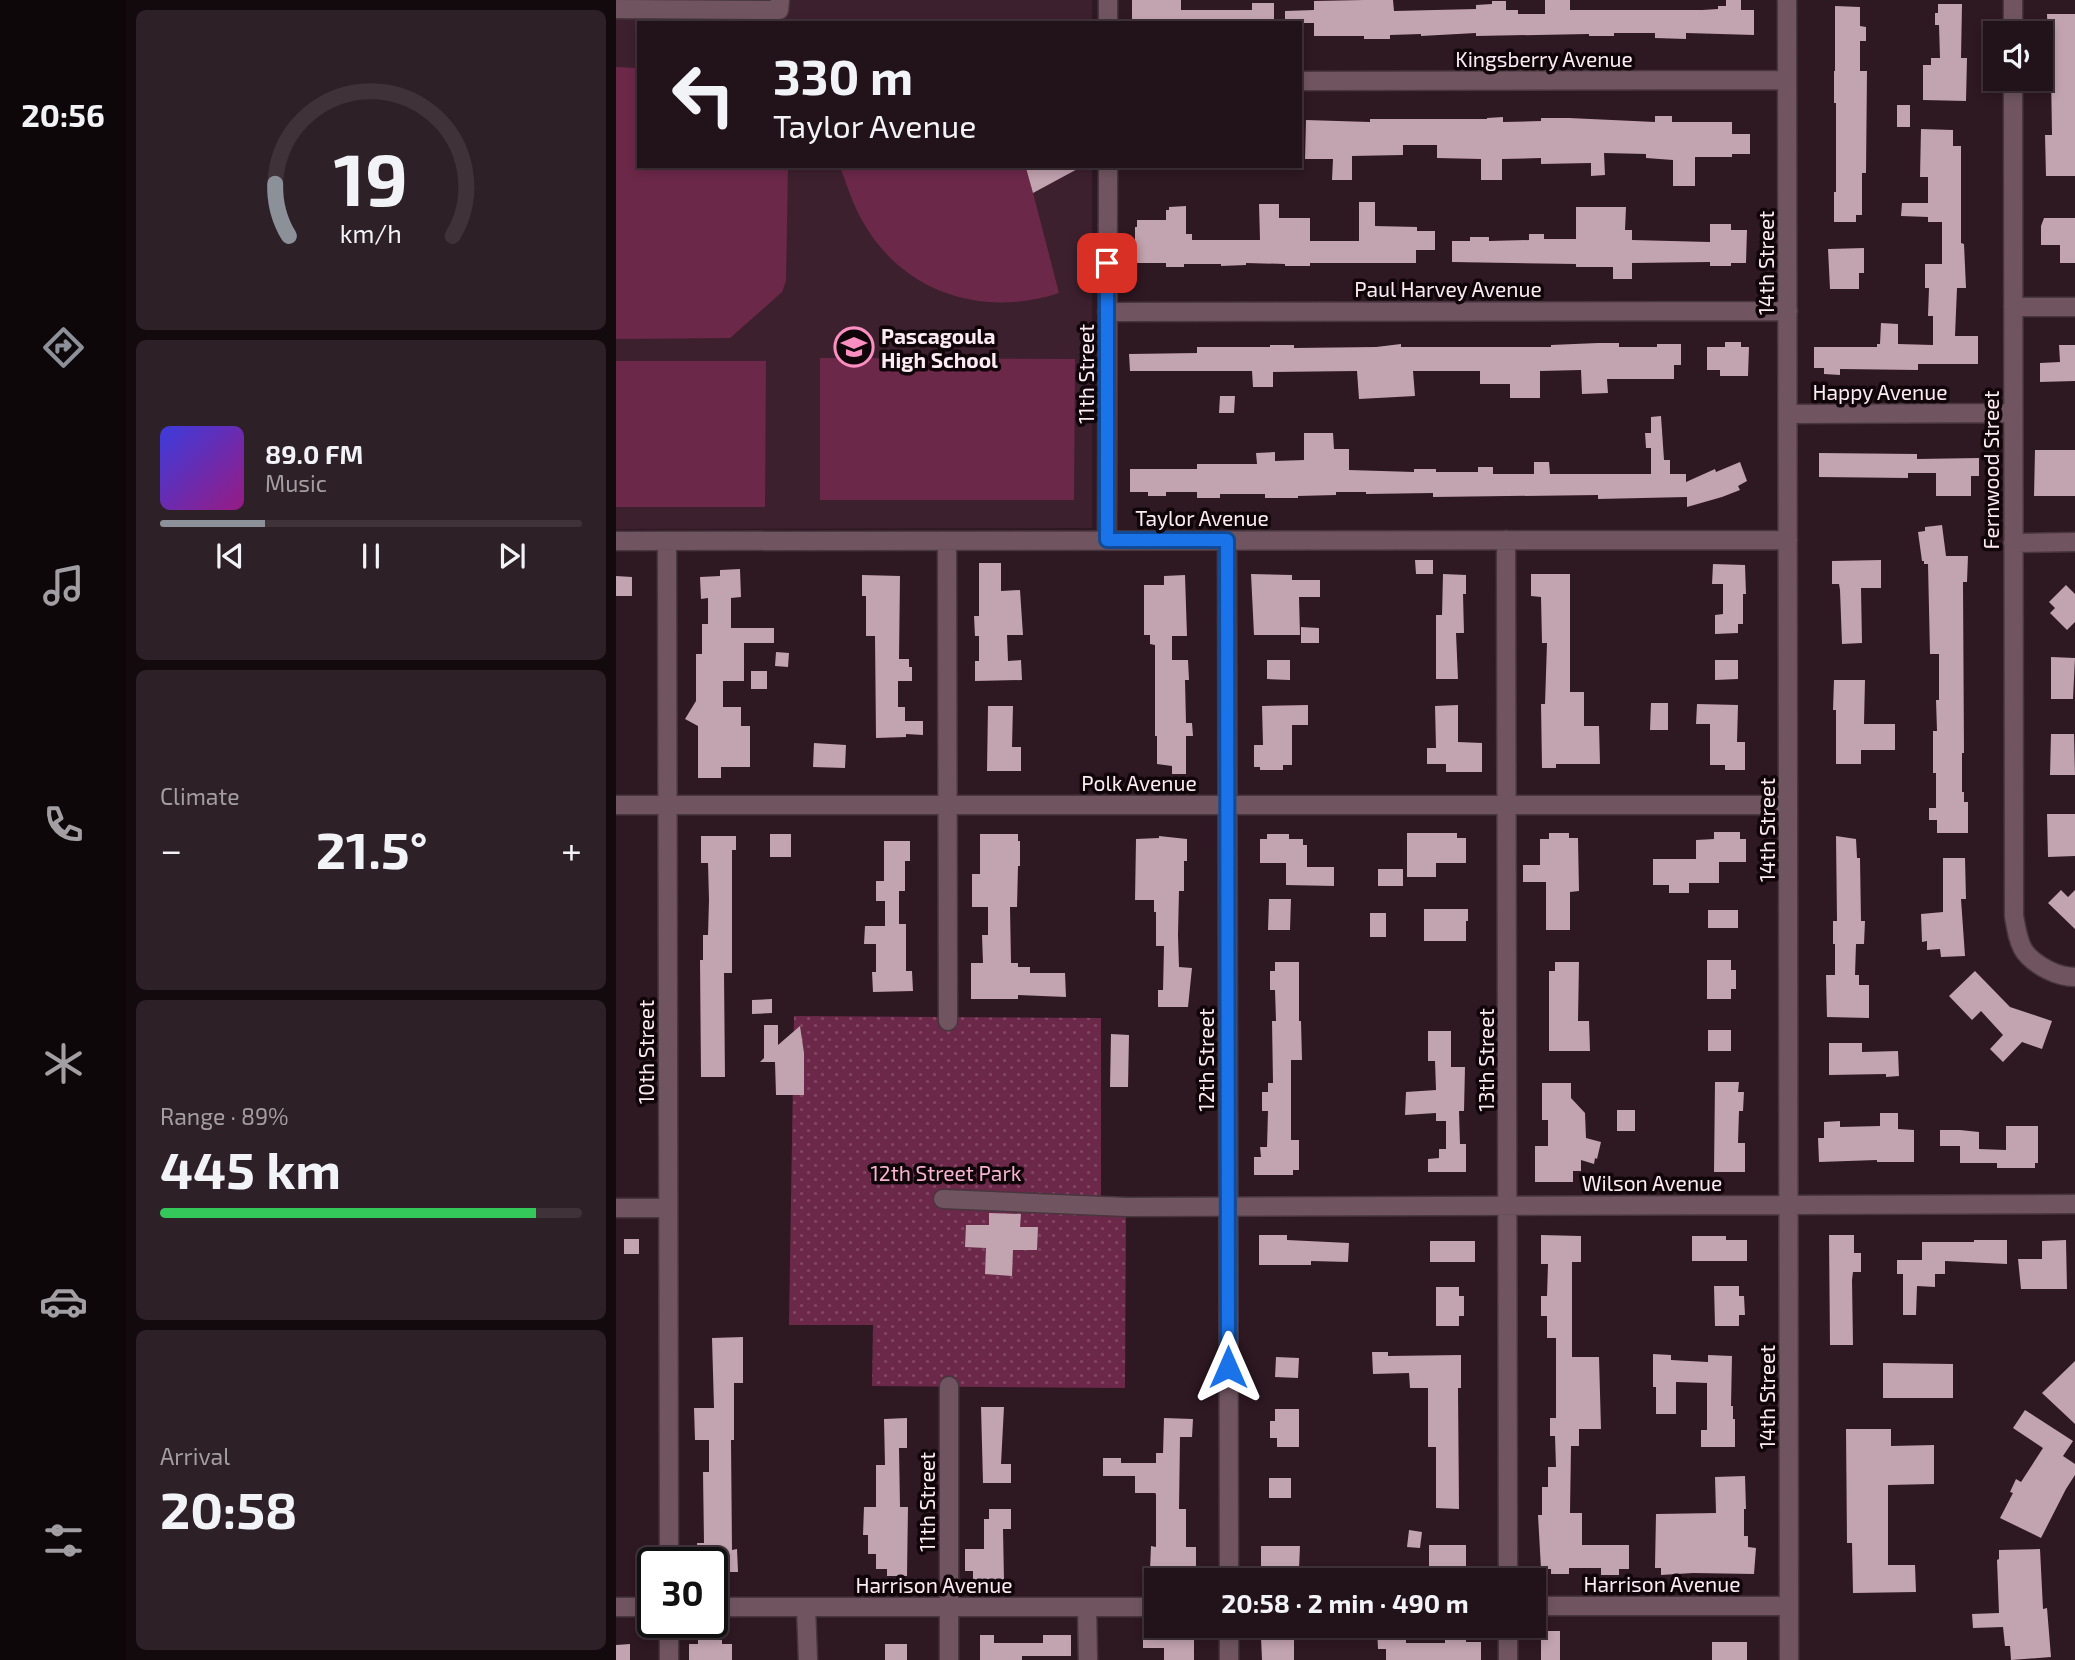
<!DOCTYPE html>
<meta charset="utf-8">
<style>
:root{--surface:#22121a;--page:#2e2027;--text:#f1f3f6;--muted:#a29ea2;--line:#3f3239;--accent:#8c9099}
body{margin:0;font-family:"Exo 2",sans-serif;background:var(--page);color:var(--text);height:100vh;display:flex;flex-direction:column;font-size:26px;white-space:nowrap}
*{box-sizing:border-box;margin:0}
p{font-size:23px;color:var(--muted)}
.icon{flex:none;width:38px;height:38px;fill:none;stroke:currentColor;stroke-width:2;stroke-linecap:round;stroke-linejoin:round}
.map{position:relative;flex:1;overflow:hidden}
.sheet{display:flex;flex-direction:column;gap:10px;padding:10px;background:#130a0e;width:490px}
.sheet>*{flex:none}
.hud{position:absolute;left:21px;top:21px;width:665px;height:147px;border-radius:0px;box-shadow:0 4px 10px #0003,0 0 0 2px var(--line);background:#22121a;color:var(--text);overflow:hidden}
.buttons{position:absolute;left:1367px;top:21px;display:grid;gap:14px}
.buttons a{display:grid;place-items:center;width:70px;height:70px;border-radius:0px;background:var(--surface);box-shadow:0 4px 10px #0003,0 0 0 2px var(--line);font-size:35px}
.speed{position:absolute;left:21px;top:1547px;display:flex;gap:14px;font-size:35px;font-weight:700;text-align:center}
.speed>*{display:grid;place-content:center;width:91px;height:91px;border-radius:50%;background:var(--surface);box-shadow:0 4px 10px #0003,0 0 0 2px var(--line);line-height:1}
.speed .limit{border:4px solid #111;border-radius:10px;background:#fff;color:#111}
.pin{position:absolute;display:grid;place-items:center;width:60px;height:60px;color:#fff;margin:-30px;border-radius:14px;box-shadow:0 4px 10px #0006}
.me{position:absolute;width:77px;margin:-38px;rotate:0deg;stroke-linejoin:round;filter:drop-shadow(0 0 5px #0008)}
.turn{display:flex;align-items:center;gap:24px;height:147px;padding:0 21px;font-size:32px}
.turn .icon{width:91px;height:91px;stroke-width:2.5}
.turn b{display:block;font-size:49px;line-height:60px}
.big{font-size:52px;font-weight:700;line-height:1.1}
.sheet .tile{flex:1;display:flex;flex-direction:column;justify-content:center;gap:10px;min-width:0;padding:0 24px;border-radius:10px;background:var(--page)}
.sheet .dial{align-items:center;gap:0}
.dial svg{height:182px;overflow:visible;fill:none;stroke:var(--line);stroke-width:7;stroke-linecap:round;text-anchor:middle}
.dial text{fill:var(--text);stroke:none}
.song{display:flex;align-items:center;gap:21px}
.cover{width:84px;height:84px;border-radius:10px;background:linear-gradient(135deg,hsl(240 70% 55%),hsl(310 70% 35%))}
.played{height:7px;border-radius:4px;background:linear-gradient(90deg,var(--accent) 25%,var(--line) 25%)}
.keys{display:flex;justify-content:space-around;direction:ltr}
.heat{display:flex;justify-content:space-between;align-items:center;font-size:38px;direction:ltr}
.charge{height:10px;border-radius:5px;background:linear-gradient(90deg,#34c759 89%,var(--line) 0)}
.trip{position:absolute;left:528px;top:1568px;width:402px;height:70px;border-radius:0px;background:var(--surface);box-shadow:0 4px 10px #0003,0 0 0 2px var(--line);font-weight:700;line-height:70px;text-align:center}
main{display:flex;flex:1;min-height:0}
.tab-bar{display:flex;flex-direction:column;width:126px;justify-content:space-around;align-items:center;background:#0e070a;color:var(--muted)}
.tab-bar .icon{width:49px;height:49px}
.tab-bar .active{color:var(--accent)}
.tab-bar b{font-size:32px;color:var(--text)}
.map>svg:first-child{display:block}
.built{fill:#3d202e}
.grass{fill:#6c2849}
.park{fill:url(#park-dots)}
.building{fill:#c2a3b0}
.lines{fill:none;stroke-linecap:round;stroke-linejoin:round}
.minor-casing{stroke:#48363e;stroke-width:21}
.minor{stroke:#705560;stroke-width:18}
.route-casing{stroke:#114b97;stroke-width:18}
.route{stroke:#1a73e8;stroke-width:12}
.labels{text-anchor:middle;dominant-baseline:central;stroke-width:7;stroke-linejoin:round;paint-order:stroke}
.street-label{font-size:21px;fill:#fcebf2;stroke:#10060a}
.poi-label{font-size:21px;font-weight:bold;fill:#fcebf2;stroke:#10060a;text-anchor:start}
.park-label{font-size:21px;fill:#f8b3d0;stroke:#10060a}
</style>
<main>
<nav class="tab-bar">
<b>20:56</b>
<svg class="icon active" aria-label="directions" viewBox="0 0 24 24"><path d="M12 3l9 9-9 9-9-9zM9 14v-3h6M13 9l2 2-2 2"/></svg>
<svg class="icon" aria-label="music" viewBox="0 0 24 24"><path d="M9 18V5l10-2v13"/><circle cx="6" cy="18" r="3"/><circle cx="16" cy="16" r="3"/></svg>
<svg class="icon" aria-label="phone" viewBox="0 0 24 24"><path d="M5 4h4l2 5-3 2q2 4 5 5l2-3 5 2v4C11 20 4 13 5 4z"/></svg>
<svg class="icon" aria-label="climate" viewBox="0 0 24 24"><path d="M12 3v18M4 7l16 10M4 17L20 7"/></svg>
<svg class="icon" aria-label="car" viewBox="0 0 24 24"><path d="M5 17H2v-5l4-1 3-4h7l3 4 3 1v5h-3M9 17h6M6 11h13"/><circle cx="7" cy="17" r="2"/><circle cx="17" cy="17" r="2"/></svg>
<svg class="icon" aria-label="filters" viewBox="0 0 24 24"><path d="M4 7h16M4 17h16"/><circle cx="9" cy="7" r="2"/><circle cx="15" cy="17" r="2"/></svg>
</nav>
<section class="sheet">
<div class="tile dial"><svg viewBox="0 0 100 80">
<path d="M14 69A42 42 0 1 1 86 69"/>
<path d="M14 69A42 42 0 0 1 8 46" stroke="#8c9099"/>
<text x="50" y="56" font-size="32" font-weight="700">19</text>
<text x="50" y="72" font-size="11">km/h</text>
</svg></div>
<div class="tile">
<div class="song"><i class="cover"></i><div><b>89.0 FM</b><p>Music</p></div></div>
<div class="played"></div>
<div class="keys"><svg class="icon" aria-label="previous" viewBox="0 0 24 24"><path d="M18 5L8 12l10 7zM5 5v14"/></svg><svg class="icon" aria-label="pause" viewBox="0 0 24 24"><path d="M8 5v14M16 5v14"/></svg><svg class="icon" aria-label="next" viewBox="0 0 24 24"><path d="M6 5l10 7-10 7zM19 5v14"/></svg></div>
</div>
<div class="tile"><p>Climate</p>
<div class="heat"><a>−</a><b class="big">21.5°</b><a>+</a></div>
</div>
<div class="tile"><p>Range · 89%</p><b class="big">445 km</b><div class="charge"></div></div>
<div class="tile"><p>Arrival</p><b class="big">20:58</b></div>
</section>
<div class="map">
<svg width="1459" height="1660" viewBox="0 0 1459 1660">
<defs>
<pattern id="park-dots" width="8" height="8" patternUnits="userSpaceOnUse" patternTransform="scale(1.75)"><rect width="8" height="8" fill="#6c2849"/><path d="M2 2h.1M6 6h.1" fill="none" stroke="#824764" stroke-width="1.8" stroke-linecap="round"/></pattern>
</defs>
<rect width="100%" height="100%" fill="#2e1822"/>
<path class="built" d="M0,0H476V23H23V166H476V528L0,529Z"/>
<path class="grass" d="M0,67L23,68V166H172L170,281L166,292L114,338L0,339Z
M410,166L443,293C367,318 287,293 247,222C237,205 231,185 224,167Z
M204,358L459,359L458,500H204Z
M0,361H150L149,507H0Z"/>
<path class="park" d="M178,1016L485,1018V1212L510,1213L509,1388L256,1386L257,1325H173Z"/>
<path class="building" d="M516,0H565V10H636V3H658V23L516,22Z
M748,0H777L778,11L860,9V5L876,4V1H890V10H902V14H929V0H954V10H1086L1102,9V6H1110V0H1125V10H1138V35L1070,33V39L1039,38V33H998V36H973V34L860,36V33L805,36V34L774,35V39H748V36H698V23H669V11L698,10V1Z
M1322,4H1346L1345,58H1351L1350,101L1307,100V65H1315V58H1324L1323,25H1319V13H1322Z
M1219,6L1244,7V26L1250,27V41H1244V71H1251L1250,173H1246V215H1240V222H1218V192H1220V103H1218V71H1219Z
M1431,14H1459V176H1430L1429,135H1436L1435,74H1437V42H1432Z
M1281,105H1294V127H1281Z
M1039,116H1056V122H1116V134H1134V154H1116V157H1079V186H1057V160L1030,158V154L988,153L989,175L975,176V163L925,164V158L886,159V180H865V159L821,158V145H787V155L736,156V180H716L717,159H689L690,120L754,122V119H871V118L887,117V122L925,121V118H953L1039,122Z
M1305,129L1337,130V146H1345V243L1348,244L1350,288H1341L1339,336H1362V364H1302V370L1224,369V375L1208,374V368H1198V347H1261V344H1264L1265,323L1282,324V344L1317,345V316H1312L1313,288H1309V264H1326V222H1312V217L1285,216L1286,203H1312V177H1304Z
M420,166H467L417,193L410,168Z
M743,202H759V226L801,227V231H819V250H800V263H694V266H669V264L630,263V265L605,266V264H568V267H550V263H519V227H521V220H550V210H553V207L570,206V234H576V240H644L643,204H663V218H694V241H743Z
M960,207H1010L1009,230H1016V240L1094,242V224H1115V230H1131L1130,263H1115V266H1094V262L1016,263V279H997V267H960V264L836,262V241H854V237H873V241L913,240V234H928V239H960Z
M1428,218H1459V263H1444V245H1425V226Z
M1248,248V273H1243V289H1214L1212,249Z
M1109,342H1125V347H1133L1132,376H1104V370H1091V347H1109Z
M982,343H1003V347H1041V344H1065V365H1058V379H991L992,393L966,394L965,370L924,371V398H894V384H864V371H797L799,396L743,399L741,371L657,372V387H637L636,371H514L513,354L581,353V347H654V345H678V348L760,347L785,344V347H935V345Z
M1443,345H1459V381L1424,382V363L1444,362Z
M604,396H619L618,413H603Z
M1045,416L1048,460H1054V474H1070V482L1099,469L1100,472L1124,462L1131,481L1122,486L1124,490L1106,497L1071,507V497L982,499V495L817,497V493L750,494V492H720V495L682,496V498H649V494H604V498H581V492H550V496H532V492H514V469H581V464H641L640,453L659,452V461L688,460V433H717L718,449H733V470L798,472V469H820V472H862V467H877V474H918V462H933L934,474H1035V448H1030L1029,433H1035V417Z
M1419,450H1459V496H1418Z
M1203,453L1301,454V459L1363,458V476H1355V496H1320V473H1292V478L1203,477Z
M1326,525L1330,556H1352L1351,582H1347L1348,753H1346V792H1348V802H1352V833H1321V820H1313V808H1320V773H1317V731H1321L1320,700H1323V654H1314L1312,564H1308V561H1306L1302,532L1309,531V527Z
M799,560H817V574H800Z
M1265,560V588H1245L1246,643L1226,644L1224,590L1223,584H1216V561Z
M363,563H385V591L404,590L407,635H391L392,661L405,660L406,680L359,681V661H363V636H359L358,616H363Z
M1097,564L1129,565L1130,594H1127V624H1122V633L1099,634V615L1107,614V584H1096Z
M124,569L125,597L115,598V628H158V643H128V681H107V707H125V726H134V767H105V778H82V726L69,719L80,701V654H86V624H92V598L85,599L84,577L104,576V570Z
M635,574L676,575V580H704V597H683L684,635H638Z
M827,574L850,575V594H847L848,633H840L842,679H820V615H826Z
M915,574H954V692H968V726H983L984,764H940V768H926L925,704H929L931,643H926L925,597L915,596Z
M246,575L284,576L283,659H293V667H296V681H282V707H289V721H307V735L290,734V737L260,738L259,636H250V596H246Z
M569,575L571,636H556V660H572L573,680H569L570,723H576L577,736H570V774H556V766L541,764V736H539V645L534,644V635H528V585H548V576Z
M0,576L16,577V596H0Z
M1450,585L1459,594V622L1451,630L1434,613L1439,608L1433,602Z
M685,627L703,628V643H685Z
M160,652L173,653L172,667L159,666Z
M1435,657L1459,658L1457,699H1435Z
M651,660H674V680L651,679Z
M1099,660H1122V679L1099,680Z
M135,671H151V689H135Z
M1218,680H1249L1248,724H1279V750H1245V764H1220V710H1217Z
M1035,703H1052V730H1034Z
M1081,704L1122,705L1121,742H1129V770H1109V765H1094V724H1080Z
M692,705V725H676V765H667V770H644V767H638V745H647L646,706Z
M842,705V742L866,743V772H830V764H811V748H820L819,706Z
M372,706H397L396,747H405V771H371Z
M1435,734H1458L1459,775H1434Z
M198,743L230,745L229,768L197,767Z
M1431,814H1459V856L1432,857Z
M1098,832H1124V839H1130V862H1103V883H1073V893H1053V885H1037V859H1080V840L1098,839Z
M791,833H841V838H850V863H820V877H791Z
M933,833H953V838H962L963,891L954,892V930H930V882H907V865H924V839H933Z
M154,834H175V857H154Z
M364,834H402V841H404V866H402L401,907H394L395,963H402V967H414V973H449L450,997L402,995V999H355V963H367L366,935H372V907H356V874H364Z
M651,834H673V839H687V845H691V867H718V886L670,885V863H644V839H651Z
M85,836H120V850H116V973H108L109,1077H85L84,960H87V935H92L93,900L92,863H85Z
M543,836L571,839V861H568V891H563L562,935L563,967L576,968L572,1007H542V990H547L548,946H540V912H538V900H519L520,839L543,838Z
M1220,836L1240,839L1241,858H1244L1245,921H1249L1248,944H1240L1239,975H1243V985H1253V1018L1211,1017L1210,975H1219V944H1217V921H1221Z
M268,841H294V861H289V891H283V924H290V971H296L297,991L257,992L256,972H260V944H248L249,926H269V901H260V881H268Z
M1327,858H1349L1350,899H1345L1349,956L1325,957L1324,949L1311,950V941L1306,942L1305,914L1327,912Z
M762,869H787V886H762Z
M1445,890L1452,897L1459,890V929L1432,903Z
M653,899H675L674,930H652Z
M808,909H852V921H850V941H808Z
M1092,910H1122V928H1092Z
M754,913H770V937H754Z
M1091,960H1115V970H1120V989H1115V999H1091Z
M659,962H683V1021H685L686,1060H675V1140H683V1170H677V1175H638V1157H645L644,1147H651L652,1111H646V1092H652V1083H657L656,1021H660L659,990H654V971H659Z
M939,962H963L962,1021H973L974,1051H933V971H939Z
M1359,971L1394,1007L1436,1021L1426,1049L1406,1042L1387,1062L1374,1049L1387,1035L1365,1011L1356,1020L1333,996Z
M156,999V1013L136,1014V1000Z
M148,1025H162V1045L184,1026L188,1053V1095H160L159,1062H144L148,1058Z
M1092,1030H1115V1051H1092Z
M812,1031H835V1067H849L848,1111H843L844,1144H850V1172H812V1159L823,1158V1149H830V1121H820V1113L789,1115L790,1092L820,1090L819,1061H812Z
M495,1034L513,1035L512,1087H494Z
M1213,1043H1246V1052L1282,1051L1283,1076L1270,1077V1074L1213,1075Z
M1099,1082H1123L1122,1092H1128L1127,1111H1123L1122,1143H1129V1172H1098Z
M926,1083H955V1098L969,1113L970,1138L985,1142L981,1159L979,1158L978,1164L965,1160V1171H957V1182H919V1146H932V1120H926Z
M1001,1110H1019V1131H1001Z
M1264,1113H1282V1129L1298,1130V1162H1261V1160L1203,1162L1202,1138H1208V1122L1224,1121V1127L1264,1126Z
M1390,1126H1422V1163H1419V1168H1381V1163H1344V1146H1324V1130H1344L1363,1132V1149L1390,1150Z
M373,1213L405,1214L404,1227H422L421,1250H397L396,1276L369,1274L370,1248L349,1247L350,1225H373Z
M643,1235H671V1240L733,1243L732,1262L695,1261V1265H643Z
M925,1235L965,1236V1262H956V1357H983L985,1429H963V1446H955L954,1513H966V1545H1013V1569H1003V1575H985V1568H953V1574H935V1569H925L922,1515H926V1487H932V1467H940L939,1436H934V1418H940V1338H931V1316H925V1296H931L932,1264H925Z
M1213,1235H1238V1253H1245V1272H1237L1236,1280L1237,1345H1214Z
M1076,1236H1110V1240H1131V1261H1076Z
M8,1239H23V1254H8Z
M1358,1240H1391V1264L1329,1261V1274H1319V1287L1301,1286L1300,1315H1287V1274H1281V1260H1306V1242H1358Z
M1450,1240L1451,1289H1405L1402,1259H1426V1241Z
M814,1241H859V1262H814Z
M1098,1286H1123V1296H1128L1129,1315H1123V1326H1099Z
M820,1287H843V1296H848V1316H843V1326H820Z
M127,1337V1383H118V1440H115L116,1550L121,1549L122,1572H96V1563H82L81,1543H88L87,1472H93V1440H79L78,1408H98L96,1338Z
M756,1352H772V1356L845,1355V1388H842L843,1509L820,1508V1447H812V1388H794L793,1373L757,1374Z
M1037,1354L1055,1355V1360L1092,1362V1355L1116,1356L1115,1406H1117V1419H1119V1447H1085V1430H1091V1383L1060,1382V1414H1040V1387H1037Z
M660,1357L683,1358L682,1378L659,1377Z
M1459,1361V1424L1426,1393Z
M1267,1363L1337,1364V1398H1267Z
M365,1407H388L385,1464H395V1483H367Z
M659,1409H683V1447H661V1438H654V1421H659Z
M1409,1410L1457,1441L1447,1456L1459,1464V1475L1450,1489L1425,1538L1384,1518L1397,1493L1394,1492L1400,1479L1405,1482L1427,1448L1397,1428Z
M291,1418V1448H283L284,1507H292L291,1576H271V1569H260V1554H252V1535H247L248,1507H260V1465H269L268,1419Z
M548,1418L577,1419L576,1437H564L563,1509H570V1547H580V1569L534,1570L535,1546L540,1547V1494L539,1493H519V1476H487V1458H505V1463H540V1453H547Z
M1230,1429H1275V1446L1318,1445V1484L1272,1485V1565H1299L1300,1592L1237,1593L1236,1543H1231Z
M1129,1476L1130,1509H1128V1536H1132V1547L1140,1548L1138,1574L1077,1573L1045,1575V1568H1039V1566L1040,1514L1100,1513L1099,1477Z
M653,1478H675V1498H653Z
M373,1509H395V1529H387L388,1580H357V1571H349V1549H368V1519H373Z
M793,1530L806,1532L804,1548L791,1547Z
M813,1545H850V1569H840V1574H822V1569H813Z
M645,1546H684L683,1569H673V1575H655V1569H645Z
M1424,1549L1427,1609L1431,1608L1435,1657L1395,1660L1394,1646H1389L1387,1627L1357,1628L1356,1614L1383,1613L1381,1560L1383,1559V1550Z
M761,1628H790V1643H829V1633H850V1642H865V1660H770V1649H762Z
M527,1631L578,1632V1660H548V1648H527Z
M925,1631H944V1660H925Z
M364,1635H378V1643H427V1635H455V1656H406V1660H364Z
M678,1636V1660H646L645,1637Z
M82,1640H106V1644H116V1660H73V1644H82Z
M1096,1642H1131V1660H1096Z
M14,1644V1660H0V1645Z
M269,1644H291V1660H269Z"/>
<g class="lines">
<g class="minor-casing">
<path id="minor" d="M1171,0L1173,1660
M1397,0V33
M0,9L163,10L164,0
M492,23V0
M1397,79L1398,916C1403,945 1405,956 1432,970C1440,974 1450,977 1459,977
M684,81L1171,80
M1397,307H1459
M491,312L1172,311
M1172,414L1397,413
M491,540L492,166
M611,540L613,1580
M890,540L892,1580
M0,541L1172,540
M51,541L53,1563
M331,541L332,1021
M1397,543L1459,542
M0,805H1172
M327,1199L510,1207L1459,1204
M0,1208H51
M333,1386V1660
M919,1606H1173
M0,1607H37
M96,1607H541
M190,1607L192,1660
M471,1607L472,1660
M613,1626V1660
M53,1660V1622
M892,1660V1626"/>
</g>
<use href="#minor" class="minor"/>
</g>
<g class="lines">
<g class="route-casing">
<path id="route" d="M491,263V540H611L612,1367"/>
</g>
<use href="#route" class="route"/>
</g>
<defs>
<g id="school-ring" transform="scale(2.0125)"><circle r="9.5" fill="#10060a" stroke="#fc8fc1" stroke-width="1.5"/><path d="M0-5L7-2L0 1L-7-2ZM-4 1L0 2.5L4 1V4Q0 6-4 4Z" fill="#fc8fc1"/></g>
</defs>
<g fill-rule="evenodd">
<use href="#school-ring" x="238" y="347"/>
</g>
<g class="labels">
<g class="street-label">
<text x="928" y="58">Kingsberry Avenue</text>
<text transform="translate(1149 263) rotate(-90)">14th Street</text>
<text x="832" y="288">Paul Harvey Avenue</text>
<text transform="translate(469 374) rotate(-90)">11th Street</text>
<text x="1264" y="391">Happy Avenue</text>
<text transform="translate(1374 470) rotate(-90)">Fernwood Street</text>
<text x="586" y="517">Taylor Avenue</text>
<text x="523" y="782">Polk Avenue</text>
<text transform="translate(1150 830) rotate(-90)">14th Street</text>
<text transform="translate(29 1052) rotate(-90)">10th Street</text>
<text transform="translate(589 1060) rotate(-90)">12th Street</text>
<text transform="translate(869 1060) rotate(-90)">13th Street</text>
<text x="1036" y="1182">Wilson Avenue</text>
<text transform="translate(1150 1397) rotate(-90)">14th Street</text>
<text transform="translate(310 1502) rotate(-90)">11th Street</text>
<text x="1046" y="1583">Harrison Avenue</text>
<text x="318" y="1584">Harrison Avenue</text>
</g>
<g class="poi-label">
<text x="265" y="335">Pascagoula<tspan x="265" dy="24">High School</tspan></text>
</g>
<g class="park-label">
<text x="330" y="1172">12th Street Park</text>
</g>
</g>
</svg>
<div class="buttons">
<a><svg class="icon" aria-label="sound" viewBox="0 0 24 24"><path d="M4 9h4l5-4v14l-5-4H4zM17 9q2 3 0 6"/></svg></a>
</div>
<div class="speed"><div class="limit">30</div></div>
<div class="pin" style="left:491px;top:263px;background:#d93025"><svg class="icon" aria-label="arrive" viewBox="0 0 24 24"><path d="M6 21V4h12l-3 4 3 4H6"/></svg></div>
<svg class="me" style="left:612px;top:1367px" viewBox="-20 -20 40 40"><path d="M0-17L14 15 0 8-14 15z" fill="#1a73e8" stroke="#fff" stroke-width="4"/></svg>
<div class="trip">20:58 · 2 min · 490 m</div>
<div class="hud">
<div class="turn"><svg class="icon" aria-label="left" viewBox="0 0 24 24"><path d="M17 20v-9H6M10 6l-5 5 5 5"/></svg><div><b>330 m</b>Taylor Avenue</div></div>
</div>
</div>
</main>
